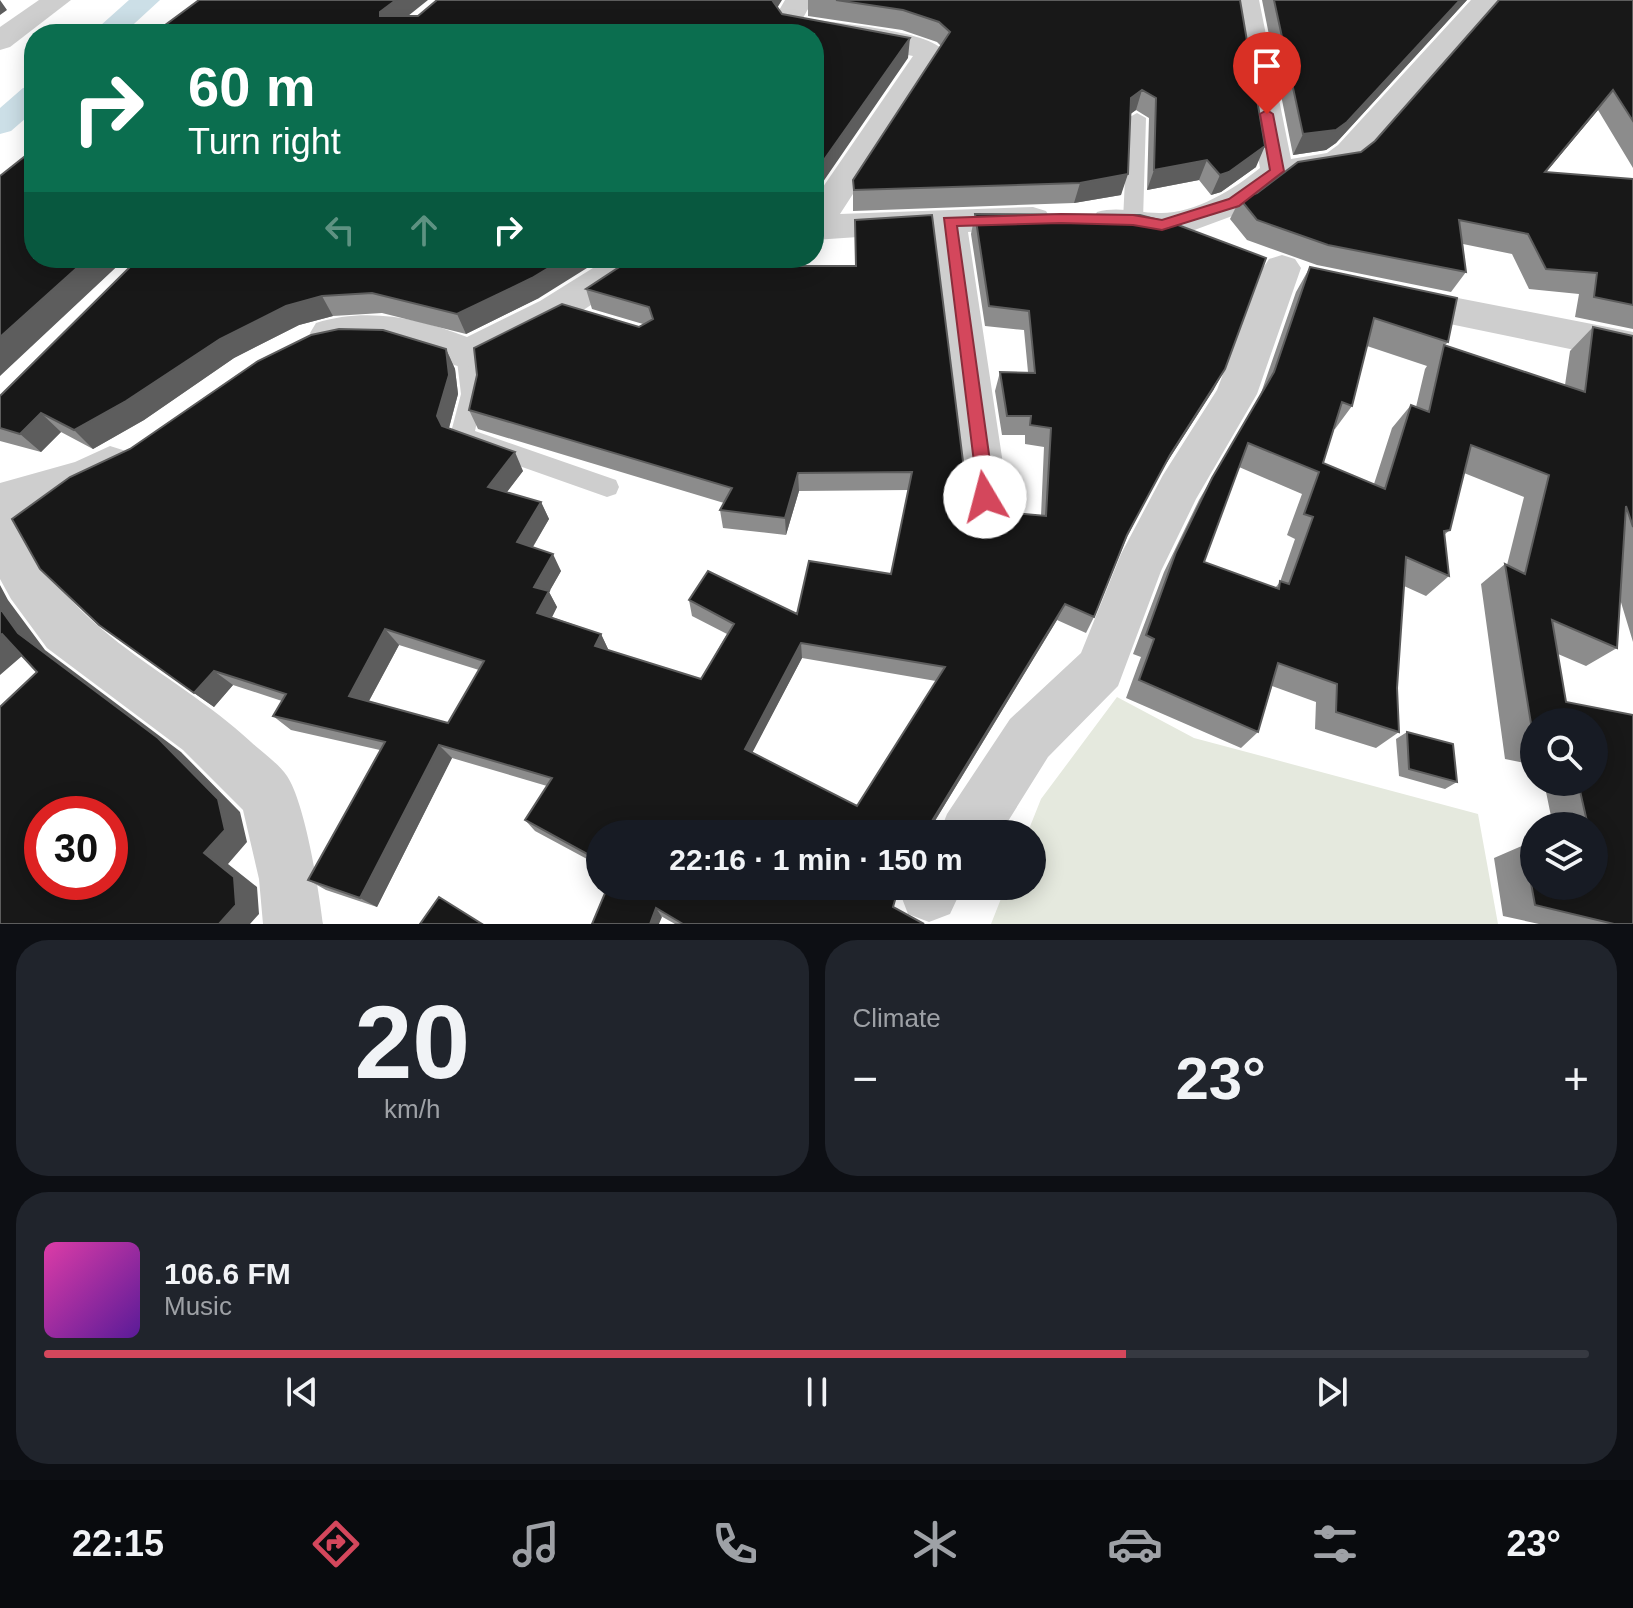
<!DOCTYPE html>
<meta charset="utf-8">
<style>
:root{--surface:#171b24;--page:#20242c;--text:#f1f3f6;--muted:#9ea1a6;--line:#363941;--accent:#d4475c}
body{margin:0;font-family:Arial,sans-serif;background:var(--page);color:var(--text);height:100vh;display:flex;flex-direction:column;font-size:30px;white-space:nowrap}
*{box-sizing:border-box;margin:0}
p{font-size:26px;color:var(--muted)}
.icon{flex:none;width:44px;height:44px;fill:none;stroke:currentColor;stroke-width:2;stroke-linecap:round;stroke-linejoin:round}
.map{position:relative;height:924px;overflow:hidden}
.drawer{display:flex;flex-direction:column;gap:16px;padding:16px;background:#0d0f14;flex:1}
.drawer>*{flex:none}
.hud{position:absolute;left:24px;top:24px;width:800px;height:244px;border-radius:32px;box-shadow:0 4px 20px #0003;background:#0b6e4f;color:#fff;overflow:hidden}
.fabs{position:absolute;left:1520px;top:708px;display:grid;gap:16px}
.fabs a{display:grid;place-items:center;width:88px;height:88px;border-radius:50%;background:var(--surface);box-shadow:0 4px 20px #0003;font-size:40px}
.speed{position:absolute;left:24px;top:796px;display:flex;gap:16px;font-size:40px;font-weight:700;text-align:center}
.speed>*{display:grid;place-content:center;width:104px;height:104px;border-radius:50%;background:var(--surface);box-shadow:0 4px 20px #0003;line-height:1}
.speed .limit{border:12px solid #d22;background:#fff;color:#111}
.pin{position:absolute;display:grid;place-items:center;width:68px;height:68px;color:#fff;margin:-82px -34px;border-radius:50% 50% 50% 0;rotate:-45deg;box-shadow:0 0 8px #0007}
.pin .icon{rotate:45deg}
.me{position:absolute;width:88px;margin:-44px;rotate:352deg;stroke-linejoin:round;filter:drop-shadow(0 0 6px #0008)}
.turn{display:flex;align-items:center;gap:28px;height:168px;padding:0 32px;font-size:36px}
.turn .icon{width:104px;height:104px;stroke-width:2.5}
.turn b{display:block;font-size:56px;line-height:68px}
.lanes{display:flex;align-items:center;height:76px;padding:0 32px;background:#0003;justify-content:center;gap:40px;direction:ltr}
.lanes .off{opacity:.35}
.big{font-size:60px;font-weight:700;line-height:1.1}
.drawer .widget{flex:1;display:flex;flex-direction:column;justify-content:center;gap:12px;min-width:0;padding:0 28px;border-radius:32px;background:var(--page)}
.drawer .dial{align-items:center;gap:0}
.dial b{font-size:104px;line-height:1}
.song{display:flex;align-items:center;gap:24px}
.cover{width:96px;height:96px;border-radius:12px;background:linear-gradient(135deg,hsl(320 70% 55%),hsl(270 70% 35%))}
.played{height:8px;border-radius:4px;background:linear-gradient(90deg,var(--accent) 70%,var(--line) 70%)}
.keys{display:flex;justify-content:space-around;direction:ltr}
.heat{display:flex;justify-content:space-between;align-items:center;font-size:44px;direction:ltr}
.drawer .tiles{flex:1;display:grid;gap:16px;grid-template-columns:1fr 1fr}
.widget:last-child{grid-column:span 2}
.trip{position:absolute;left:586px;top:820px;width:460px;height:80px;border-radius:40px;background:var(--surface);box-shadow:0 4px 20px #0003;font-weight:700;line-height:80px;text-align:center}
.menu{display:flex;height:128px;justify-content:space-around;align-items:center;background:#090b0e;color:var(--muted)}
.menu .icon{width:56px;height:56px}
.menu .on{color:var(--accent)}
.menu b{font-size:36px;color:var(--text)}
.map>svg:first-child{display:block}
.green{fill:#e5e9de}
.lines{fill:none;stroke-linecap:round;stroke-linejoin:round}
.canal{fill:#ccdfe7;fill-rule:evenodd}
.service{fill:#cecece;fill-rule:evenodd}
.minor{fill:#cecece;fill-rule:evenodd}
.tertiary{fill:#cecece;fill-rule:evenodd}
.wall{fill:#8c8c8c;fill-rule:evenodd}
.shaded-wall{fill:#5d5d5d}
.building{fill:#181818;stroke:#5d5d5d;stroke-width:2;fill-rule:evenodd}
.route{fill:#d4475c;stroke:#8a2e3c;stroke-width:2}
</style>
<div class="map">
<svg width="1633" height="924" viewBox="0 0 1633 924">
<rect width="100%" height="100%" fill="#fff"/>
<path class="green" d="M1117,697L1194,738L1478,814L1498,924H991L1006,886H1032V834H1027L1041,799Z"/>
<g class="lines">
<path class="canal" d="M129,0H160L123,34H91Z
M34,86V111L11,131L0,134V108L23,88Z"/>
<path class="service" d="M1137,113L1146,118L1143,220L1133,226L1123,220L1128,118Z
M467,345L478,353L483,394L475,431L616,480L619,487L616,494L607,497L454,443L450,436L461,394L456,353Z"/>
<path class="minor" d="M785,0H813L803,18C832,23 930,30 945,52L840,214L1033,207L1046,211L1051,219L1046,227L968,232L1008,497L1001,510L985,516L969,510L962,497L932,232L814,240V200L913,56L814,37V34L783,31L774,19Z
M1231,0H1259L1291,159L1327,153L1338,145L1471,0H1500L1362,159L1349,169L1289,179L1235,215L1189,232L1160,237L1097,228L1092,220L1097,212C1119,206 1137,213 1159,213C1194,214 1233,190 1260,168Z
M1282,255L1295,259L1301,268L1257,394L1196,499L1161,571L1118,686L1048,757L1000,834H939L947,814L1010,719L1081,653L1121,554L1163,475L1217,390L1263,268L1269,259Z
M609,258H653L648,267C617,288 499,370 466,367C445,366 415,348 389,345C364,342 339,350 316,343L310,333L316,323C367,307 418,318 467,337L540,301Z
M1396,286L1633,332V362L1382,310L1377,300L1382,290Z
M110,446L126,451L132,464C115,498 57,504 23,514C54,628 171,667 251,742C262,752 278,763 287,776C305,803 319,890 323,924H263L259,879L243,810L183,750L47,648L11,599L0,579V483L75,462Z
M902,886H963L950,914L929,922L908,914L900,893Z"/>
<path class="tertiary" d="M39,0H71L10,47L0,50V27Z"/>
</g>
<path class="wall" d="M808,0H1240L1256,167L1221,192L1211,195L1199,180L1147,190L1149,118L1136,110L1130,114L1121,195L1074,203L853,211V180L941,46L937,42L902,30L808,16Z
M1262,0H1467L1336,143L1326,150L1293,155Z
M1633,0V168L1598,110L1546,172L1633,179V329L1575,317L1579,294L1529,289L1512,254L1463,244L1466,272L1451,292L1317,265L1247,240L1230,219L1240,199L1257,193L1361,152L1375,141Z
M975,214L1214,389L1160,473L1127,537L1094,617L1086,633L1057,620L927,834H600V866L535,831L525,820L547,786L452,758L377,907L326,890L308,880L380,750L291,730L273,716L282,701L233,685L214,707L194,693L446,349L455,369L458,394L449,428L523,471L507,492L541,502L549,519L533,547L561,571L549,592L557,607L552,617L601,634L608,649L607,650L701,679L727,634L692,616L689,600L797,614L891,574L908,490L799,491L786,535L723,528L720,510L724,503L478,429L469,410L643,324L592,309L586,289L789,258V266H855V220L969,509L1041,516L1044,447L1025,444V435H1002L995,391L1000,372H1028L1024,330L985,326L971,234ZM399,645L479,670L448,723L369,701ZM802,658L936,681L857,806L752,752Z
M257,263L539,298L466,334L382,313L333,316L299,325L234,358L144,420L93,449L61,432L41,452L0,441V396Z
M1310,267L1457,298L1448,342L1445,345L1565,385L1570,351L1593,327L1633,336V642L1620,599L1617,648L1586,666L1558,654L1566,702L1633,715V924H1539L1503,916L1494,858L1524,845L1534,848V886H1594V826H1553L1544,782H1594V722H1534V765L1505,759L1481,584L1505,564L1507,565L1524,497L1464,473L1450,530L1444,535L1449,576L1426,596L1404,586L1397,688L1399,732L1376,748L1315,729L1316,702L1272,686L1258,732L1241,748L1126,698L1141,657L1133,654L1164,572L1199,500L1260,396L1296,292ZM1367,346L1427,366L1425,369L1416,407L1411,405L1392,428L1374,484L1323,463L1334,429H1335L1352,406ZM1239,467L1302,494L1287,535L1295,539L1280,582L1275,588L1204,562Z
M1407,732L1457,782L1445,789L1399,776L1396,739Z
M608,886L893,907L924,924H675Z"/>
<path class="shaded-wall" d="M0,0L7,10L0,15Z
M396,0H428L388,32L380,16V12Z
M771,0H782L771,18Z
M1460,0H1467L1336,143L1326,150L1293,155L1303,134Z
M910,38L908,58L814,195V174Z
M1142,90L1136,110L1125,118L1131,98Z
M1613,90L1598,110L1529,192L1545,172Z
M1265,146L1256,167L1221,192L1211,195L1220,175Z
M1207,160L1199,180L1147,190L1154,170Z
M1128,174L1121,195L1074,203L1080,183Z
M88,258H126L0,376V337Z
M565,258H603L539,298L466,334L457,314Z
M322,296L333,316L299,325L234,358L144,420L93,449L74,430L220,339L286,306Z
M446,349L455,369L458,394L447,435L437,416Z
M1225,369L1214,389L1160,473L1170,455Z
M41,413L61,432L41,452L20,434Z
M515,452L523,471L497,505L488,487Z
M798,473L799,491L786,535L785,518Z
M541,502L549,519L525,560L517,542Z
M553,554L561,571L549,592L557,607L546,629L537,613L534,587Z
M0,585L8,600L45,650L181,752L240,812L247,842L228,864L257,887L259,914L250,924H219L204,853L18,633L0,608Z
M1065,604L1057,620L927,834H924Z
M385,629L399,645L364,710L349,696Z
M2,634L29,650L0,675V635Z
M601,634L608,649L601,661L595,646Z
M801,643L802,658L748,761L745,749Z
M214,671L233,685L214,707L194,693Z
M439,745L452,758L377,907L360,898Z
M656,908L662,917L659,924H650Z"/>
<path class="building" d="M199,0H396L380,12V16H418L437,0H772L782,14L910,38L814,174V34H153Z
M836,0H1240L1265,146L1229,172L1220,175L1207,160L1154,170L1156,98L1142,90L1131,98L1128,174L1080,183L854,190L853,180L950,32L939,22L903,10Z
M1274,0H1460L1347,122L1336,130L1303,134Z
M1499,0H1633V121L1613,90L1545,172L1633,179V305L1594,297L1597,273L1546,269L1528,234L1459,220L1466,272L1328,245L1257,220L1240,199L1257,193L1298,162L1361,152L1375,141Z
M34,149V258H88L0,337V176Z
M975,214L1140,215L1178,225L1266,258L1225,369L1170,455L1127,535L1094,617L1065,604L924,834H600V861L525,820L552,778L439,745L360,898L308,880L385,742L273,716L286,694L214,671L194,693L99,625L40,569L12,519L70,477L130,449L258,361L311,335L339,329L383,330L446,349L449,375L437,416L442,426L515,452L488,487L541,502L517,542L553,554L534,587L549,591L537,613L601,634L595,646L701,679L734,624L689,600L708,571L797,614L809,561L891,574L912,472L798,473L785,518L720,510L732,488L469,410L477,375L474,348L562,304L639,327L653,319L649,307L586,289L633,258H788V266H856L855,220L932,215L969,509L1046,516L1051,428L1030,425L1031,416H1007L1000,372L1035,373L1029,311L989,306ZM385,629L484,661L448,723L349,696ZM801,643L945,667L857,806L745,749Z
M139,258H244L257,263L266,258H565L532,278L457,314L372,293L322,296L286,306L220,339L126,401L74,430L41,413L20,434L0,428V396Z
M1310,267L1457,298L1448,342L1374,318L1352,406L1342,402L1323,463L1385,489L1411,405L1429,412L1444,345L1585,392L1593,327L1633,336V527L1626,506L1617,648L1552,620L1566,702L1633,715V924H1614L1535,905L1524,845L1534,848V886H1594V861L1597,862L1594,850V826H1588L1578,782H1594V722H1534V742L1505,564L1525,574L1549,475L1471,445L1450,530L1444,531L1449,576L1406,557L1397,688L1399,732L1336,712L1337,684L1278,663L1258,732L1139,680L1154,639L1146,635L1176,552L1212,478L1274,372ZM1248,443L1319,472L1304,514L1313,517L1289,584L1280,581L1279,589L1204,562Z
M0,608L18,633L158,738L218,799L225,830L204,853L234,877L236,905L219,924H0V707L37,672L2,634L0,635ZM42,814H110V882H42Z
M1407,732L1453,744L1457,782L1409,769Z
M608,886H899L893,907L924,924H683L656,908L650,924H592Z
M439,897L482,924H420Z"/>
<path class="route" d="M1267,110L1273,114L1284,171L1239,206L1162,230L1133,225L1061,223L957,226L995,497L992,503H979L944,218L1061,214L1133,215L1162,220L1229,199L1270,170L1260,114Z"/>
</svg>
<div class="fabs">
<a><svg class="icon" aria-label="search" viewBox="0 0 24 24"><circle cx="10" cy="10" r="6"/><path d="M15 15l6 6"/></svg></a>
<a><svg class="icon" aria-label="layers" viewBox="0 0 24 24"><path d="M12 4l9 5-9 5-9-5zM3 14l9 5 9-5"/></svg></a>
</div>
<div class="speed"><div class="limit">30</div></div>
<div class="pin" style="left:1267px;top:114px;background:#d93025"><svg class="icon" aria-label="arrive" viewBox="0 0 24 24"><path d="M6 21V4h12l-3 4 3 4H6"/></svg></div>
<svg class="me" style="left:985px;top:497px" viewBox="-20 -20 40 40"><circle r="19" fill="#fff"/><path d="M0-13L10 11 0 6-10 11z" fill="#d4475c"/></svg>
<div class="trip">22:16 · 1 min · 150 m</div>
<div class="hud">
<div class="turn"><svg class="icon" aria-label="right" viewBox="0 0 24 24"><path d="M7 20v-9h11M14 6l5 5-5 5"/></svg><div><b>60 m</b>Turn right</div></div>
<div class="lanes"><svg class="icon off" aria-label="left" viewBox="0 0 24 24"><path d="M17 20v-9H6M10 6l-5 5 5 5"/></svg><svg class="icon off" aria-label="ahead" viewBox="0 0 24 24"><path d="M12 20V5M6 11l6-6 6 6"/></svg><svg class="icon" aria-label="right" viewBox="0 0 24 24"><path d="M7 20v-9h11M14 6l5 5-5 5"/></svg></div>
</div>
</div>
<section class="drawer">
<div class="tiles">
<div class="widget dial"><b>20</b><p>km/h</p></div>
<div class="widget"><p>Climate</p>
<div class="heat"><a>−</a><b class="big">23°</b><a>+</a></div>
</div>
<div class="widget">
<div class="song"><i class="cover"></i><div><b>106.6 FM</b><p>Music</p></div></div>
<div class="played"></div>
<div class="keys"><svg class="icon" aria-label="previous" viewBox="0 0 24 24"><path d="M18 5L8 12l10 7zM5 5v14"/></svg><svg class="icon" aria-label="pause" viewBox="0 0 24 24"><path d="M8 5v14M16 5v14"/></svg><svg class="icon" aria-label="next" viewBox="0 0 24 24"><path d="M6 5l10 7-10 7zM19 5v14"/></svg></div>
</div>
</div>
</section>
<nav class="menu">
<b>22:15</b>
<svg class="icon on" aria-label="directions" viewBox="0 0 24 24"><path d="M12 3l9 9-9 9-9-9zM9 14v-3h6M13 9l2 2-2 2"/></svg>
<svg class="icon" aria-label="music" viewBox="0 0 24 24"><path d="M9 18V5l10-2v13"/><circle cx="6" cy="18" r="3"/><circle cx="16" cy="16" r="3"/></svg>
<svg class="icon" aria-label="phone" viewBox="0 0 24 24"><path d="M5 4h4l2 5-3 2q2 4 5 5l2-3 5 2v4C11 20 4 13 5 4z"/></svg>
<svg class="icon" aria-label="climate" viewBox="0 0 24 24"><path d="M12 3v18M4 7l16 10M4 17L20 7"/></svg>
<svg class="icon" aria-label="car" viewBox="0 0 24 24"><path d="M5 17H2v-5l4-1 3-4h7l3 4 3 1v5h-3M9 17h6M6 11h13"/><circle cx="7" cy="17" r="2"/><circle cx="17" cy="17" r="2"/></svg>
<svg class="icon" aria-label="filters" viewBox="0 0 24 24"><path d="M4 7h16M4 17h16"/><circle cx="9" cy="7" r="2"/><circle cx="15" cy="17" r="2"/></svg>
<b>23°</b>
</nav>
